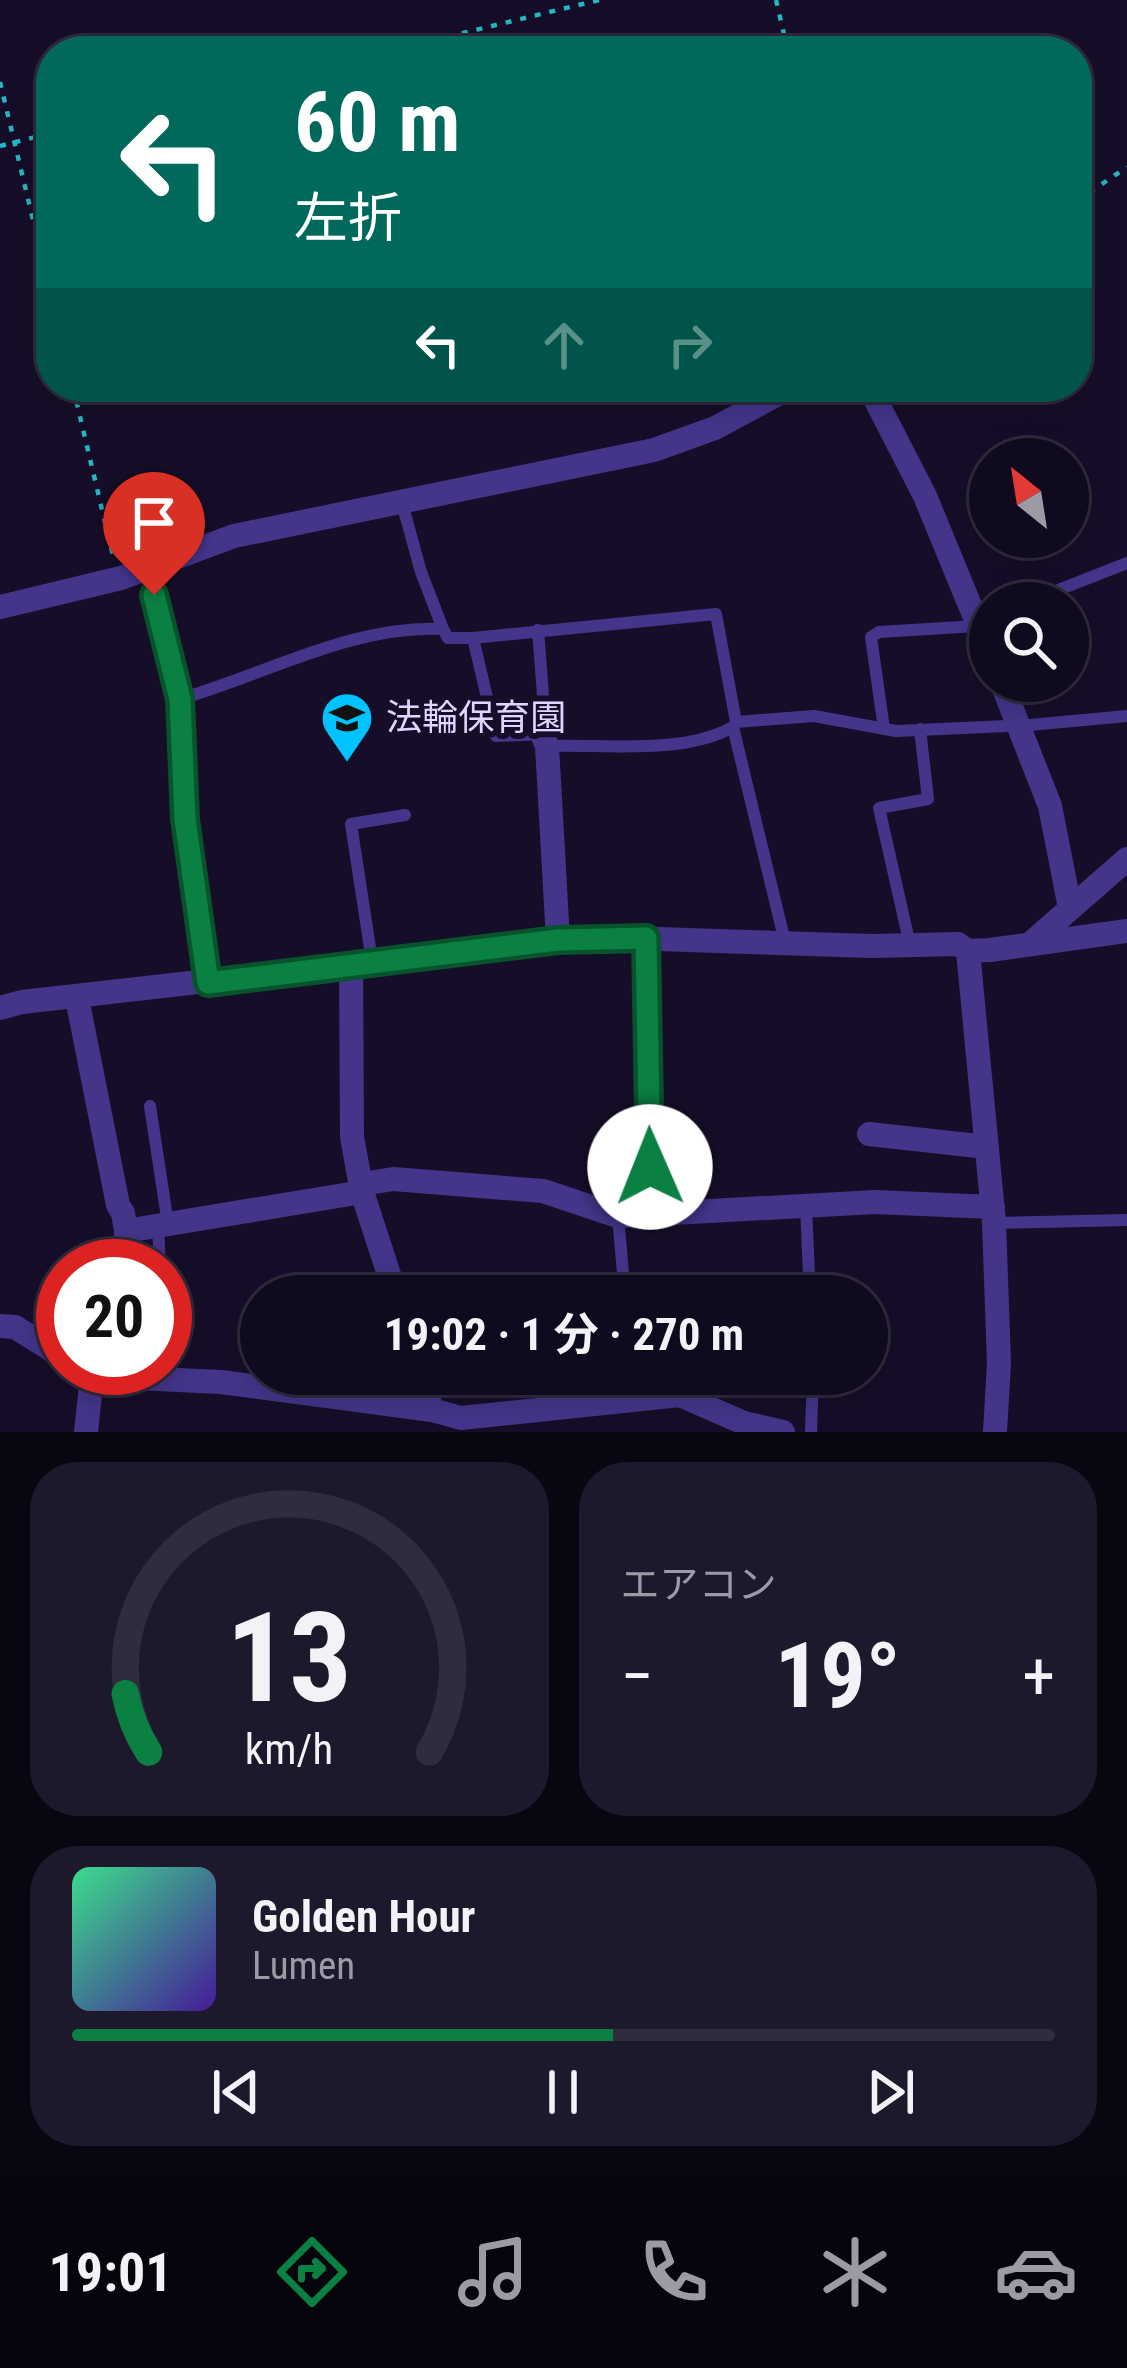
<!DOCTYPE html>
<html lang="ja">
<meta charset="utf-8">
<style>
:root{--surface:#100a1f;--page:#1e182c;--text:#f1f3f6;--muted:#9c9aa4;--line:#302b3d;--accent:#0b8043}
body{margin:0;font-family:"Roboto Condensed","Noto Sans JP",sans-serif;background:var(--page);color:var(--text);height:100vh;display:flex;flex-direction:column;font-size:45px;white-space:nowrap}
*{box-sizing:border-box;margin:0}
p{font-size:39px;color:var(--muted)}
.icon{flex:none;width:66px;height:66px;fill:none;stroke:currentColor;stroke-width:2;stroke-linecap:round;stroke-linejoin:round}
.map{position:relative;height:1432px;overflow:hidden}
.details{display:flex;flex-direction:column;gap:30px;padding:30px;background:#090611;flex:1}
.details>*{flex:none}
.banner{position:absolute;left:36px;top:36px;width:1056px;height:366px;border-radius:48px;box-shadow:0 6px 30px #0003,0 0 0 3px var(--line);background:#00695c;color:#fff;overflow:hidden}
.needle{width:78px;rotate:330deg}
.buttons{position:absolute;left:969px;top:438px;display:grid;gap:24px}
.buttons a{display:grid;place-items:center;width:120px;height:120px;border-radius:50%;background:var(--surface);box-shadow:0 6px 30px #0003,0 0 0 3px var(--line);font-size:60px}
.speed{position:absolute;left:36px;top:1239px;display:flex;gap:24px;font-size:60px;font-weight:700;text-align:center}
.speed>*{display:grid;place-content:center;width:156px;height:156px;border-radius:50%;background:var(--surface);box-shadow:0 6px 30px #0003,0 0 0 3px var(--line);line-height:1}
.speed .limit{border:18px solid #d22;background:#fff;color:#111}
.pin{position:absolute;display:grid;place-items:center;width:102px;height:102px;color:#fff;margin:-123px -51px;border-radius:50% 50% 50% 0;rotate:-45deg;box-shadow:0 0 12px #0007}
.pin .icon{rotate:45deg}
.me{position:absolute;width:132px;margin:-66px;rotate:359deg;stroke-linejoin:round;filter:drop-shadow(0 0 9px #0008)}
.turn{display:flex;align-items:center;gap:42px;height:252px;padding:0 60px;font-size:54px}
.turn .icon{width:156px;height:156px;stroke-width:2.5}
.turn b{display:block;font-size:84px;line-height:102px}
.lanes{display:flex;align-items:center;height:114px;padding:0 60px;background:#0003;justify-content:center;gap:60px;direction:ltr}
.lanes .off{opacity:.35}
.big{font-size:90px;font-weight:700;line-height:1.1}
.details .widget{flex:1;display:flex;flex-direction:column;justify-content:center;gap:18px;min-width:0;padding:0 42px;border-radius:48px;background:var(--page)}
.details .dial{align-items:center;gap:0}
.dial svg{height:312px;overflow:visible;fill:none;stroke:var(--line);stroke-width:7;stroke-linecap:round;text-anchor:middle}
.dial text{fill:var(--text);stroke:none}
.song{display:flex;align-items:center;gap:36px}
.cover{width:144px;height:144px;border-radius:18px;background:linear-gradient(135deg,hsl(150 70% 55%),hsl(260 70% 35%))}
.played{height:12px;border-radius:6px;background:linear-gradient(90deg,var(--accent) 55%,var(--line) 55%)}
.keys{display:flex;justify-content:space-around;direction:ltr}
.heat{display:flex;justify-content:space-between;align-items:center;font-size:66px;direction:ltr}
.details .tiles{flex:1;display:grid;gap:30px;grid-template-columns:1fr 1fr}
.widget:last-child{grid-column:span 2}
.trip{position:absolute;left:240px;top:1275px;width:648px;height:120px;border-radius:60px;background:var(--surface);box-shadow:0 6px 30px #0003,0 0 0 3px var(--line);font-weight:700;line-height:120px;text-align:center}
.dock{display:flex;height:192px;justify-content:space-around;align-items:center;background:#06040c;color:var(--muted)}
.dock .icon{width:84px;height:84px}
.dock .selected{color:var(--accent)}
.dock b{font-size:54px;color:var(--text)}
.map>svg:first-child{display:block}
.lines{fill:none;stroke-linecap:round;stroke-linejoin:round}
.path{stroke:#25b7c3;stroke-width:4.5;stroke-dasharray:6 9;stroke-linecap:butt}
.service{stroke:#44358b;stroke-width:12}
.minor{stroke:#44358b;stroke-width:24}
.route-casing{stroke:#07532c;stroke-width:30}
.route{stroke:#0b8043;stroke-width:21}
.labels{text-anchor:middle;dominant-baseline:central;stroke-width:12;stroke-linejoin:round;paint-order:stroke}
.poi-label{font-size:36px;fill:#e0d5ff;stroke:#160e29;text-anchor:start}
</style>
<div class="map">
<svg width="1127" height="1432" viewBox="0 0 1127 1432">
<rect width="100%" height="100%" fill="#160e29"/>
<g class="lines">
<path class="path" d="M776,0L788,51
M389,51L599,0
M0,82L51,295
M0,146L51,133
M1077,201L1127,167
M73,387L113,556"/>
<path class="service" d="M402,503L421,572L443,629
M146,570L180,699
M1025,603L1127,563
M473,638L496,736L546,734L538,630
M736,722L814,716L896,731L1030,725L1127,716
M884,729L871,637L879,632L977,626
M547,746C605,744 683,755 733,727
M647,939L650,1213
M910,945L879,808L928,799L920,729
M372,961L351,824L405,815
M208,982L185,819L180,699C267,674 351,625 443,629L448,638H473L716,614L736,722L733,727L785,942
M150,1106L168,1224
M806,1207L810,1296
M618,1216L625,1296
M995,1223L1127,1220
M158,1226L160,1266
M165,1333L168,1380
M633,1374L635,1399
M811,1432L813,1374"/>
<path class="minor" d="M869,387L925,496L990,654
M0,607L121,578L234,536L654,450L715,428L791,387
M1001,681L1050,806L1070,908
M542,734L547,746L558,940
M1030,944L1127,859
M968,951L994,1223L999,1363L995,1432
M351,963L352,1137L362,1192L396,1296
M77,998L118,1205L123,1213L126,1231V1266
M0,1008L22,1002L597,937L872,946L958,944L968,951L990,950L1127,931
M869,1134L987,1147
M126,1231L362,1192L369,1183L393,1179L543,1191L618,1216L875,1202L993,1207
M0,1326L15,1327L63,1357
M80,1368L92,1376L221,1382L432,1410L461,1418L680,1395L744,1423L783,1432
M421,1374L432,1410
M86,1432L92,1376"/>
</g>
<g class="lines">
<g class="route-casing">
<path id="route" d="M154,595L180,699L185,819L208,983L558,940L646,938L650,1167"/>
</g>
<use href="#route" class="route"/>
</g>
<defs>
<g id="school-pin" transform="scale(2.7)"><path d="M0 17L-7.5 6A9.5 9.5 0 1 1 7.5 6Z" fill="#01c3ff" stroke="#160e29"/><path d="M0-5L7-2L0 1L-7-2ZM-4 1L0 2.5L4 1V4Q0 6-4 4Z" fill="#111"/></g>
</defs>
<g fill-rule="evenodd">
<use href="#school-pin" x="347" y="718"/>
</g>
<g class="labels">
<g class="poi-label">
<text x="386" y="718">法輪保育園</text>
</g>
</g>
</svg>
<div class="buttons">
<a><svg class="needle" viewBox="-14 -14 28 28"><path d="M0-13l5 13h-10z" fill="#e53935"/><path d="M0 13l5-13h-10z" fill="#9c9aa4"/></svg></a>
<a><svg class="icon" aria-label="search" viewBox="0 0 24 24"><circle cx="10" cy="10" r="6"/><path d="M15 15l6 6"/></svg></a>
</div>
<div class="speed"><div class="limit">20</div></div>
<div class="pin" style="left:154px;top:595px;background:#d93025"><svg class="icon" aria-label="arrive" viewBox="0 0 24 24"><path d="M6 21V4h12l-3 4 3 4H6"/></svg></div>
<svg class="me" style="left:650px;top:1167px" viewBox="-20 -20 40 40"><circle r="19" fill="#fff"/><path d="M0-13L10 11 0 6-10 11z" fill="#0b8043"/></svg>
<div class="trip">19:02 · 1 分 · 270 m</div>
<div class="banner">
<div class="turn"><svg class="icon" aria-label="left" viewBox="0 0 24 24"><path d="M17 20v-9H6M10 6l-5 5 5 5"/></svg><div><b>60 m</b>左折</div></div>
<div class="lanes"><svg class="icon" aria-label="left" viewBox="0 0 24 24"><path d="M17 20v-9H6M10 6l-5 5 5 5"/></svg><svg class="icon off" aria-label="ahead" viewBox="0 0 24 24"><path d="M12 20V5M6 11l6-6 6 6"/></svg><svg class="icon off" aria-label="right" viewBox="0 0 24 24"><path d="M7 20v-9h11M14 6l5 5-5 5"/></svg></div>
</div>
</div>
<section class="details">
<div class="tiles">
<div class="widget dial"><svg viewBox="0 0 100 80">
<path d="M14 69A42 42 0 1 1 86 69"/>
<path d="M14 69A42 42 0 0 1 8 54" stroke="#0b8043"/>
<text x="50" y="56" font-size="32" font-weight="700">13</text>
<text x="50" y="72" font-size="11">km/h</text>
</svg></div>
<div class="widget"><p>エアコン</p>
<div class="heat"><a>−</a><b class="big">19°</b><a>+</a></div>
</div>
<div class="widget">
<div class="song"><i class="cover"></i><div><b>Golden Hour</b><p>Lumen</p></div></div>
<div class="played"></div>
<div class="keys"><svg class="icon" aria-label="previous" viewBox="0 0 24 24"><path d="M18 5L8 12l10 7zM5 5v14"/></svg><svg class="icon" aria-label="pause" viewBox="0 0 24 24"><path d="M8 5v14M16 5v14"/></svg><svg class="icon" aria-label="next" viewBox="0 0 24 24"><path d="M6 5l10 7-10 7zM19 5v14"/></svg></div>
</div>
</div>
</section>
<nav class="dock">
<b>19:01</b>
<svg class="icon selected" aria-label="directions" viewBox="0 0 24 24"><path d="M12 3l9 9-9 9-9-9zM9 14v-3h6M13 9l2 2-2 2"/></svg>
<svg class="icon" aria-label="music" viewBox="0 0 24 24"><path d="M9 18V5l10-2v13"/><circle cx="6" cy="18" r="3"/><circle cx="16" cy="16" r="3"/></svg>
<svg class="icon" aria-label="phone" viewBox="0 0 24 24"><path d="M5 4h4l2 5-3 2q2 4 5 5l2-3 5 2v4C11 20 4 13 5 4z"/></svg>
<svg class="icon" aria-label="climate" viewBox="0 0 24 24"><path d="M12 3v18M4 7l16 10M4 17L20 7"/></svg>
<svg class="icon" aria-label="car" viewBox="0 0 24 24"><path d="M5 17H2v-5l4-1 3-4h7l3 4 3 1v5h-3M9 17h6M6 11h13"/><circle cx="7" cy="17" r="2"/><circle cx="17" cy="17" r="2"/></svg>
</nav>
